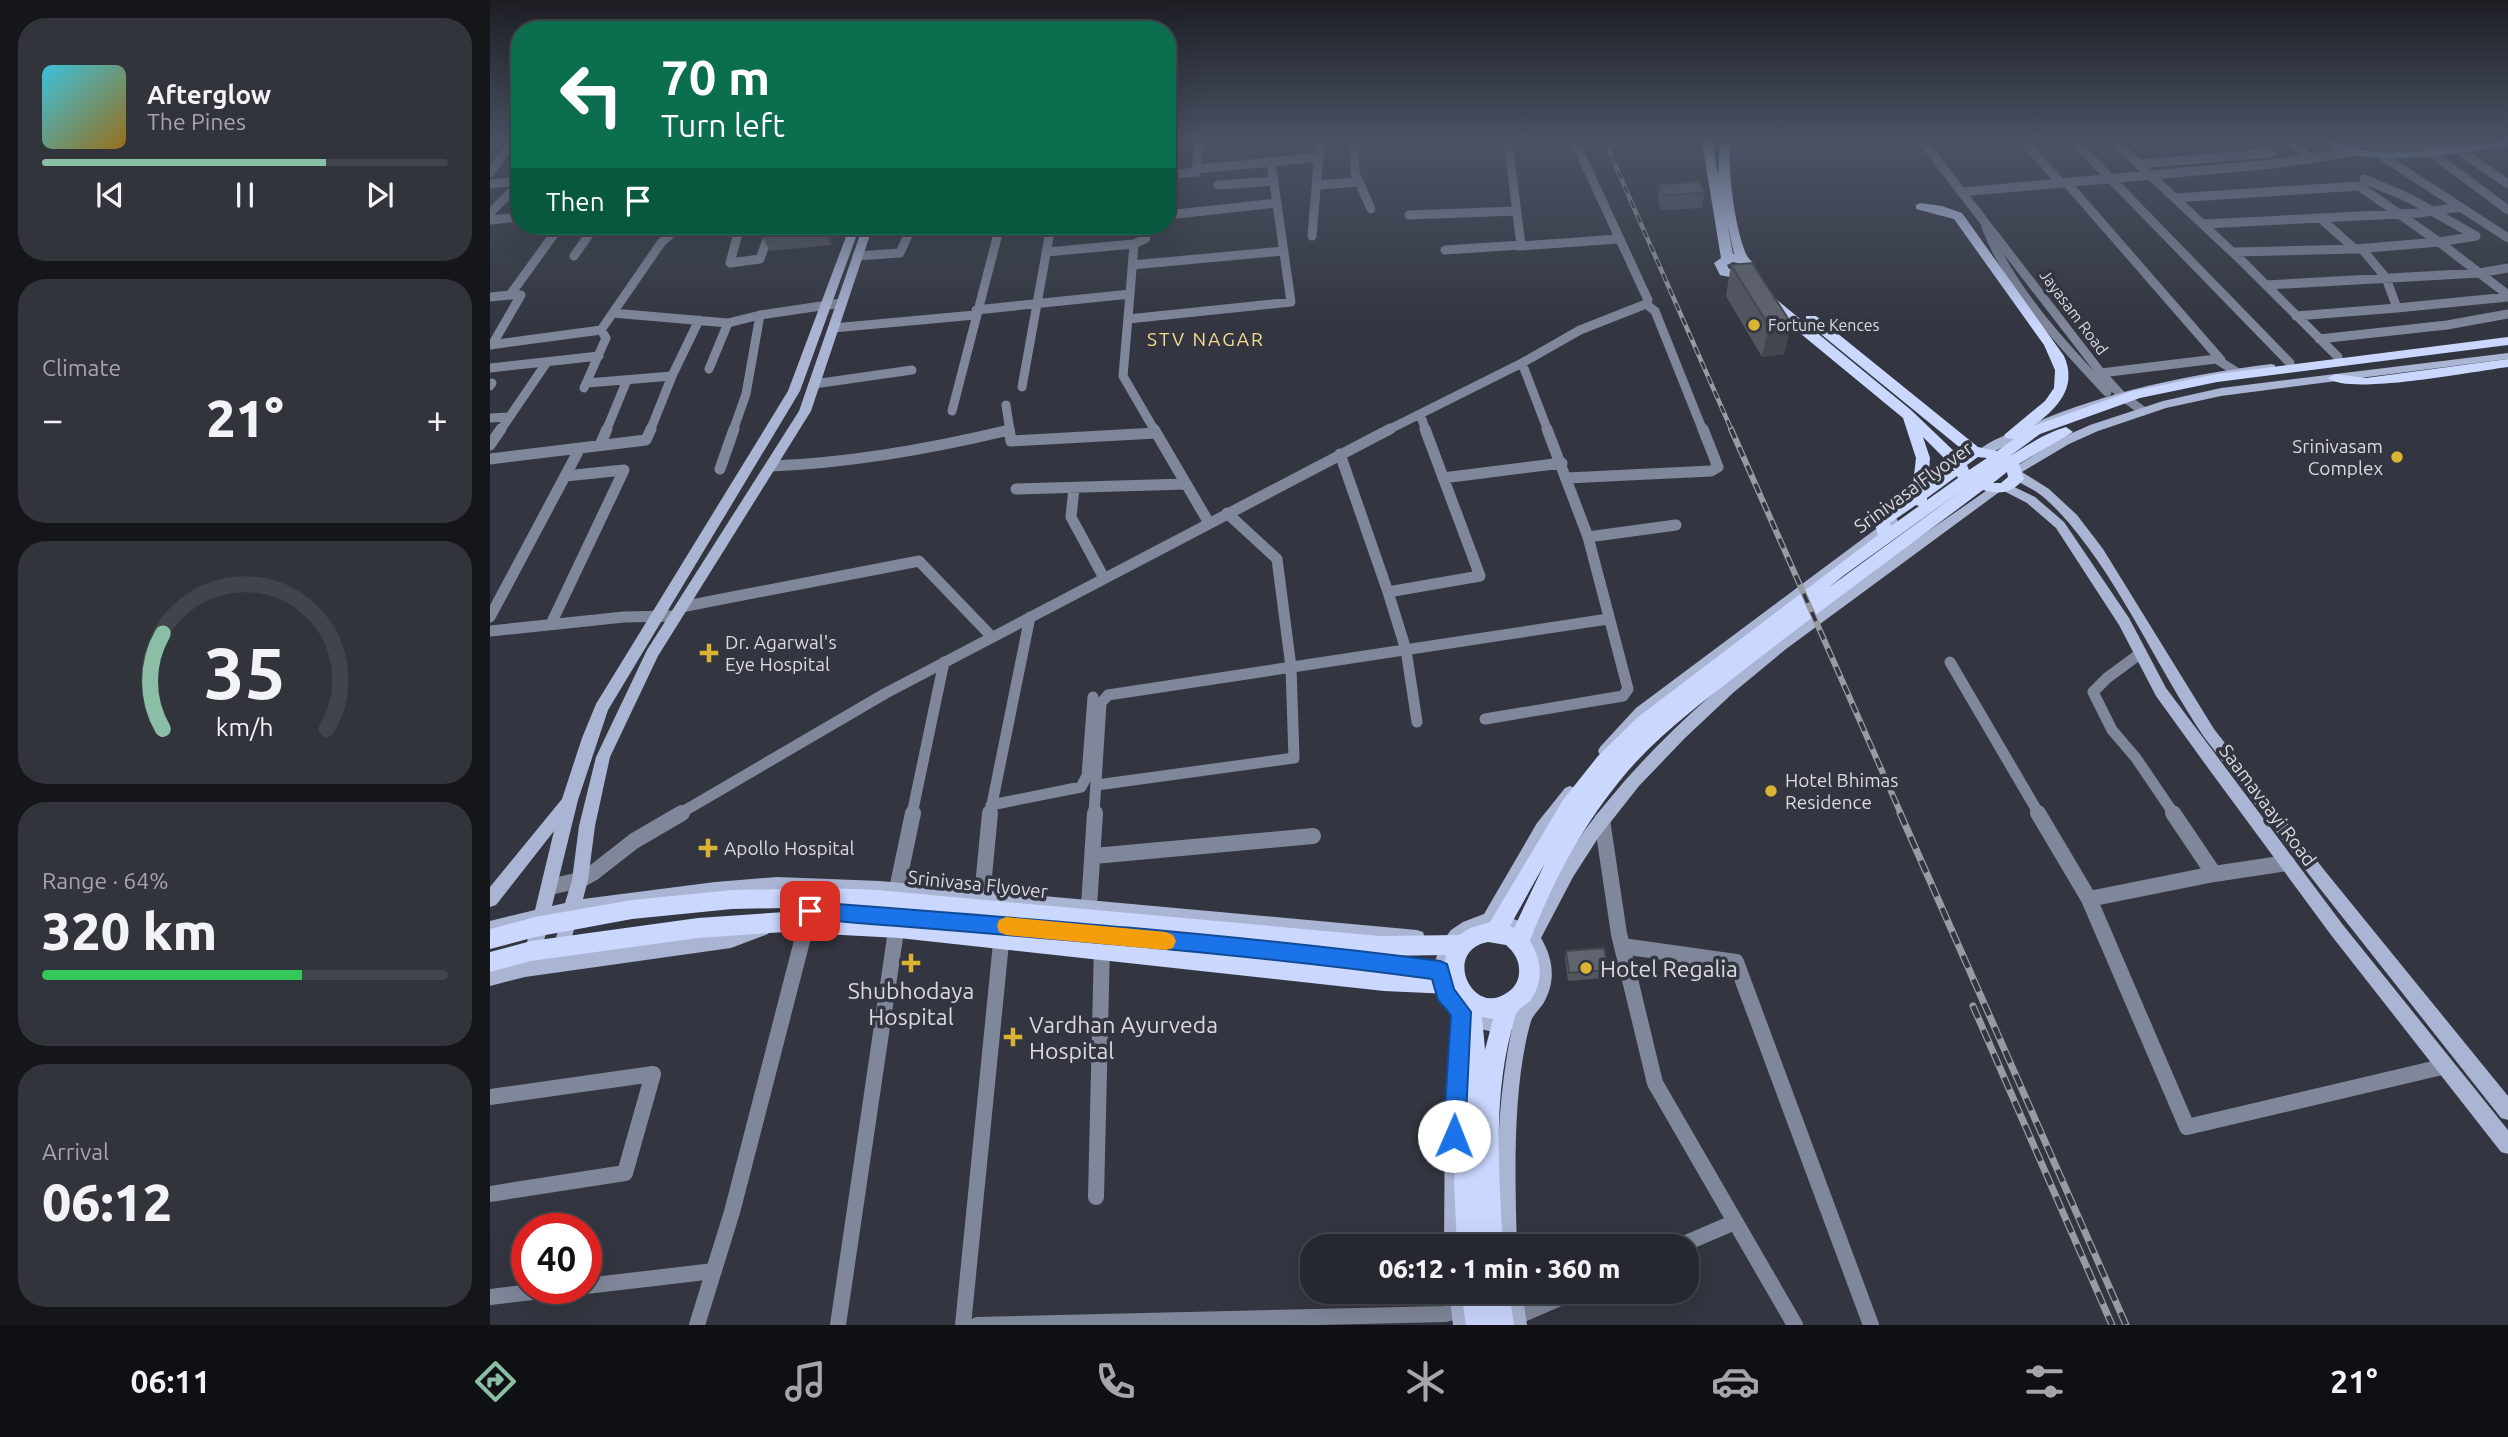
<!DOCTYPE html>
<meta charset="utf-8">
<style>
:root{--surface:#262830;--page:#32343c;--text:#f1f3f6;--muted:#a4a6ab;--line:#42444c;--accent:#8abfa5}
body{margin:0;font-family:Ubuntu,sans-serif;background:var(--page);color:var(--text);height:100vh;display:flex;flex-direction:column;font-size:26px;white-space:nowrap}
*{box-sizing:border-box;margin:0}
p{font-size:23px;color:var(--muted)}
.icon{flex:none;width:38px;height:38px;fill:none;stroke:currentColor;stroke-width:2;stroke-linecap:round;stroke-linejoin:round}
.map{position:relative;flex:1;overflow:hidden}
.sheet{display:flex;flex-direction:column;gap:18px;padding:18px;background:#15161a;width:490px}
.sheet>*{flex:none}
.hud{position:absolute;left:21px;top:21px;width:665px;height:214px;border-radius:28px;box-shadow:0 7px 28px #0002,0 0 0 2px var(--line);background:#0b6e4f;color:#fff;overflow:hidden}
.speed{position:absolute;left:21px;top:1213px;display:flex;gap:14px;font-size:35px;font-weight:700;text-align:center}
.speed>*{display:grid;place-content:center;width:91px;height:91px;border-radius:50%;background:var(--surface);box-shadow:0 7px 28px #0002,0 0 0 2px var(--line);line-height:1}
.speed .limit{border:10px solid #d22;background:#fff;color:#111}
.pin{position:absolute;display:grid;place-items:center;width:60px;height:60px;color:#fff;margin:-30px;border-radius:14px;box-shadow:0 4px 10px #0006}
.me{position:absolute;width:77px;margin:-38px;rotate:1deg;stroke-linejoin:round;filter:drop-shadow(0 0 5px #0008)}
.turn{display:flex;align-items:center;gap:24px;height:147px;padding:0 35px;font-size:32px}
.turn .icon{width:91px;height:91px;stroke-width:2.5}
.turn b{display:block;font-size:49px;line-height:60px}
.then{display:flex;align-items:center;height:66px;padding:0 35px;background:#0003;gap:14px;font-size:26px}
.big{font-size:52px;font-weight:800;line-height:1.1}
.sheet .card{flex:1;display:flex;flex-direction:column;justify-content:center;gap:10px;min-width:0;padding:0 24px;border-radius:28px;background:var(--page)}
.sheet .dial{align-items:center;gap:0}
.dial svg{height:182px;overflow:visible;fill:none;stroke:var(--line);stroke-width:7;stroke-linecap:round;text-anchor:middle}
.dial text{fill:var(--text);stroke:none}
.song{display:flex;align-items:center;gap:21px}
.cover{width:84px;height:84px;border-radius:10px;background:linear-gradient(135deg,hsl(190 70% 55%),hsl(40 70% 35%))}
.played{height:7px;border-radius:4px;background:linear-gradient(90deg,var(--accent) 70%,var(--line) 70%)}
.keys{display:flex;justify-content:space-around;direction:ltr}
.heat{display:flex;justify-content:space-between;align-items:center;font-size:38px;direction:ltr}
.charge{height:10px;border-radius:5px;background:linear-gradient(90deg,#34c759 64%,var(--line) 0)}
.trip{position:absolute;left:810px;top:1234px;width:399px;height:70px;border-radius:28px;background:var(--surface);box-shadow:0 7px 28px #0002,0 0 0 2px var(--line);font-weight:800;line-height:70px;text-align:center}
.tab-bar{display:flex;height:112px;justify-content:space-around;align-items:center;background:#0f1013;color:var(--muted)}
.tab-bar .icon{width:49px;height:49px}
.tab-bar .on{color:var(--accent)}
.tab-bar b{font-size:32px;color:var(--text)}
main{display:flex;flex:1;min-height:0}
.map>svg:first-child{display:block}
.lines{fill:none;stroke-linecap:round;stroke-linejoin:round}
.street-far2{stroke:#80879a;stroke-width:9}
.street-far1{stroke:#80879a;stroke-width:11}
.street{stroke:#80879a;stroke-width:16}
.secondary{fill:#aab4d3;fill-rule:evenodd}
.primary{fill:#cad7fe;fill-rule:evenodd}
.rail-far2-casing{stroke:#999ba2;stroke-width:4.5}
.rail-far1-casing{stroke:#999ba2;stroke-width:6}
.rail-casing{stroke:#999ba2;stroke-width:7}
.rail-far2{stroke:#333640;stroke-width:2.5;stroke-dasharray:8;stroke-linecap:butt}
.rail-far1{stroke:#333640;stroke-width:3.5;stroke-dasharray:10;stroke-linecap:butt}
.rail{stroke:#333640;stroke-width:4.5;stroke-dasharray:13;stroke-linecap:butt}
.wall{fill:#53565f}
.shaded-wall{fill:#44464e}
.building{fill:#61646f;stroke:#44464e;stroke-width:2}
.route{fill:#1a73e8;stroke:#114b97;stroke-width:2}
.slow{fill:#f59e0b}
.poi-dot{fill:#dab333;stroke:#333640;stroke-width:2.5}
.labels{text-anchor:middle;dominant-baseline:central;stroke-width:7;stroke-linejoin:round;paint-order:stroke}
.far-street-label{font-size:16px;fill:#d8dae0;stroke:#333640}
.far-poi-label{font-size:16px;fill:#d8dae0;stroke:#333640;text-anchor:start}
.far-quarter-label{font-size:19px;letter-spacing:2px;fill:#f6db8f;stroke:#333640}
.poi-label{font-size:19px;fill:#d8dae0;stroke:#333640;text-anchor:start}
.street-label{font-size:19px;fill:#d8dae0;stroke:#333640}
.near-poi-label{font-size:23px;fill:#d8dae0;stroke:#333640;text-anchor:start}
</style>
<main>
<section class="sheet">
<div class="card">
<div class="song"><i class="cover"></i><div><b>Afterglow</b><p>The Pines</p></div></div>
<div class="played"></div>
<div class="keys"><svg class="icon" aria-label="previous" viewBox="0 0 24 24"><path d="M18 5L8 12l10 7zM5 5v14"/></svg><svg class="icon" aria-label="pause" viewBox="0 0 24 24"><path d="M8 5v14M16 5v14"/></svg><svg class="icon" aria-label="next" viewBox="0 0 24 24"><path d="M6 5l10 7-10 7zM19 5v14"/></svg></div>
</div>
<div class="card"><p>Climate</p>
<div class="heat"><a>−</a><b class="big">21°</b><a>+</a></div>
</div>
<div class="card dial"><svg viewBox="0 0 100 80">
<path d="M14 69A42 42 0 1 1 86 69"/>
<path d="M14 69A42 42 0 0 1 14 27" stroke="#8abfa5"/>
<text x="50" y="56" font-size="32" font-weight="700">35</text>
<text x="50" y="72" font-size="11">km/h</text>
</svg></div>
<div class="card"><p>Range · 64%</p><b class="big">320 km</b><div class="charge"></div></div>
<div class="card"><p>Arrival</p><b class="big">06:12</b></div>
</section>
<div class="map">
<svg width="2018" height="1325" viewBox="0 0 2018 1325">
<rect width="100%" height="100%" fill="#333640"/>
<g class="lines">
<path class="street-far2" d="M864,142L865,173L881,209
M1433,142L1611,373L1631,395L1653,411
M1534,142L1571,183
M1585,142L1800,363
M1625,142L1754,263L1848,357
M1800,142L1822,159
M1863,142L1911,149L1960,142
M1967,149L2018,184
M1940,152L2018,210
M1889,154L2018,238
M781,162L829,157
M1648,164L1781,153
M0,173L22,142
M677,175L706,172L709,142
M1577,183L1731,360
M0,184L30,181L27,186H30
M728,185L784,181
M828,185L869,182
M1471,192L1783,164L1863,152
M1685,198L1869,186L1949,242L1986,236L1919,198L1874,179
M0,213L27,186
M677,215L787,203
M919,215L1026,211
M1830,218L1865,249
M0,220L30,217
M1713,224L1928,213L1971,207
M250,226L240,263L270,259L282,226
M1496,227C1520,289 1572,344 1617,392
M822,236L830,142
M644,244L655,239L660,226
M1029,246L1128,239
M1872,249L1896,278L1907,308L2018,297
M955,250L1031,245L1018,142
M1743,252L1865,249L1949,242L2018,295
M84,256L105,226
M367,256L410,253L422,226
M642,265L794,251
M1776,285L1989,273L2018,268
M640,294L633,376L665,431
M0,297L20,295L70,226
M1156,304L1165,311L1213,431
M486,310L640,294L644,244L556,252
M123,313L238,323L219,369
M1806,316L1907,308
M638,319L801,302L781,162L706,169
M238,323L270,315
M343,328L485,315
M1829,339L1957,325L2018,314
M0,345L111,330
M2,345L31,295H20
M1032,363L1058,431
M0,368L109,356
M1611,373L1726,359L1745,371
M182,376L209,320
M97,383L182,376L160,431
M324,384L422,370
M0,386L2,383
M532,387L561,226
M94,388L116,338L111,330L171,243L189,226
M516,405L520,431
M462,411L510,226
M930,414L936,431
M0,418L18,417
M10,431L57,362
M116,431L137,380
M243,431L256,394L270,315L351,303
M896,431L1032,363L1090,330L1156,304L1158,300L1085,142"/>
<path class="street-far1" d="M519,429L521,441L666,433
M664,429L719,523
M0,445L11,429
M110,445L117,429
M850,454L898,592
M0,459L156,440L161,429
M281,466C362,463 440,449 519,430
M230,469L244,429
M953,478L1072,463
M1077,478L1221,471L1228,467L1213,429
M584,488L581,517L614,578
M526,489L696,484
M1098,537L1186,525
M191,607L429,561L502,637
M0,617L90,448
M61,624L134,470L75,476
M0,631L134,617L185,616
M1651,653L1617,678L1603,692L1622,730L1646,758L1684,814
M1460,662L1549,814
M995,719L1133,696L1138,689L1098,537L1057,429
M927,722L916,650L898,592L990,576L935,429
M607,785L804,758L801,667L787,559L737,513
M501,805L591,787L597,776L603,697
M189,814L396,693L900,429
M422,814L454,662
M500,814L540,617
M604,814L611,703L618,695L1118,619"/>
<path class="street" d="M1548,813L1599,899L1697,1127L1956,1066
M1683,813L1724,874
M1112,820L1129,934L1165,1083L1305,1325
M604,856L823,836
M60,887L90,880L103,873L144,841L192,813
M407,889L423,813
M492,897L500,813
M1599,899L1724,874L1797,863
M599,906L605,813
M1132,946L1246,962L1381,1325
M0,1097L163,1074L135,1173L0,1194
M606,1197L612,946
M1189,1246L1245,1222
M96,1286L224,1271
M0,1297L76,1288
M1026,1317L1084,1292
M207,1325L242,1212L318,918
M348,1325L407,924
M473,1325L512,933
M487,1325L955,1314L976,1309"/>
<path class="secondary" d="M1834,142C1844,142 1851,144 1860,147C1874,151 1889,152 1904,153C1942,153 1980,142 2018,142V146C1971,152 1873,172 1834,142Z
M360,226H370L310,391L118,710L88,800L62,906L75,903L82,880L89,826L106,757L157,650L309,411L373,226H383L321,411L168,656L120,757L105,826L98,880L93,899L225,882L287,877L390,881L927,930L933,932L935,938L933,944L927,946L390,895L287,891L225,896L88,915L77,955L241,932L272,921L278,924L280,929L278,934L241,948L35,977L0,986V970L34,961L33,958L41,926L0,937V921L45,910L64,831L6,905L0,907V887L72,799L92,738L106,704L298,391ZM71,919L61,957L49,959L59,922Z
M2018,353V359L1731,396L1676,408L1608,431L1579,444L1532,472L1559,489L1587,515L1613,549L1724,729L1835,871L2018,1096V1120L2011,1118L1824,881L1714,737C1667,667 1633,587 1579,523C1571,514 1562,504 1552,496C1542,487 1524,483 1519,471L1571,438L1600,425L1673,401L1731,388Z
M1781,364L1785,365V369C1746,378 1707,380 1668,389C1608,403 1552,427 1497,455H1489L1487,452C1498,441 1520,433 1535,427C1614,392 1696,375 1781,364Z
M1516,483L1545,497L1574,522L1639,618L1676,688L1853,925L2018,1130V1154L2011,1152L1841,935L1718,768L1666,696L1629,625L1566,528L1537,503L1512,490L1296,649L1244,692L1195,738L1149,786L1108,838L1083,877L1051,938C1064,960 1066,982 1053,1004C1049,1010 1043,1015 1041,1021C1022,1087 1025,1178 1027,1246H1007C1006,1173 1007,1100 1022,1028L1003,1032L979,1026L973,1108L974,1246H954L955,1108L962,1015L952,1002L944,977L864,967L344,919H320L298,927L292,924L290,919L292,914L320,903H344L864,951L945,961L952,942L961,930L973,922L994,914L1047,823L1075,788L1080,786L1085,788L1088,793L1059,833L1012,914L1040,926C1059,894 1073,860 1095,830C1202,686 1358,588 1503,486ZM1003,929C1063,932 1056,1020 998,1014C954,1009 948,947 987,931C993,929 998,930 1003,929Z
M1402,517L1406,518L1408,521L1406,524L1156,716L1120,755L1115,757L1110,755L1108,751L1110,747L1146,708Z
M959,1292H979L983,1325H963Z
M1012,1292H1032L1037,1325H1017Z"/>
<path class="primary" d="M1212,142H1222L1228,175L1230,146L1235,143L1240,146C1238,174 1245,228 1256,254C1259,260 1265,263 1267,271C1256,280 1243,278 1230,275L1224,263L1231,258ZM1237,222L1244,254H1243ZM1243,262L1252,264L1254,269H1239L1237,265Z
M1430,203L1452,206L1472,213L1574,356C1588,387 1567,409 1543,426L1642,391L1727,374L2018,337V345L1727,382L1650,398L1550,434L1520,456C1538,445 1555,433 1576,427L1583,432L1529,464L1534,479C1522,493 1510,495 1493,490C1415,549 1336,606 1259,666C1213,702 1164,737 1128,783C1090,830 1061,885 1040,941C1052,960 1054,982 1040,1001C1036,1005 1030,1008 1028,1011C1024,1016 1023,1026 1021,1032C1003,1101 1009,1175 1013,1246H967L964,1182L973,1049L969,1005L960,994L894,991L409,938L295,932L208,938L41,961L0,972V952L41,941L208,918L295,912L409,918L894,971L953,973L956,955L890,956L387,908L340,907L242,909L142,919L45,937L0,949V929L45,917L142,900L242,890L340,888L387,890L890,936L969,935L980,928L1000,922L1073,800L1108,756L1148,717L1388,535L1384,521L1386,517L1422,493L1426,458L1413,418L1271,301V295H1281L1421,410L1468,455L1474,451L1316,322V316H1326L1488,447L1507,451L1524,439L1516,438L1514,435L1555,401L1564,388L1565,370L1554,345L1464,219L1426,209V205ZM1433,437L1462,466L1464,471H1455L1438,482L1440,458ZM1488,457L1497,458L1479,470L1477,465ZM1517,472L1518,477L1511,483H1503ZM1467,476L1468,478L1437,500V498ZM1475,488L1338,588L1353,576ZM1426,505L1429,506L1401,526L1400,523ZM1055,863L1024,928L1020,926ZM998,942L1016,945C1025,953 1030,961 1029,974C1028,982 1024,988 1018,992C983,1019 951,951 998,942ZM992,1017L1003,1019L995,1050V1049Z
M2018,359V367C1986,371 1858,396 1838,378L1845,374L1876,378Z
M971,1292H1019L1024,1325H976Z"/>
<g class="rail-far2-casing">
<path id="rail-far2" d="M1115,142L1242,431"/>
</g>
<g class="rail-far1-casing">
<path id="rail-far1" d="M1241,429L1411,814"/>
</g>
<g class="rail-casing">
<path id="rail" d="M1410,813L1636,1325
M1483,1006L1622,1325"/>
</g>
<use href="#rail-far2" class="rail-far2"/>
<use href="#rail-far1" class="rail-far1"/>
<use href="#rail" class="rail"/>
</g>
<path class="wall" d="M1169,184L1214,193L1212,208L1171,210L1168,199Z
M271,226H347L341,245L280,251L269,231Z
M1241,265L1301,323L1294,354L1272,357L1236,296Z
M1076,951L1118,970L1116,978L1078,981L1075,959Z"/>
<path class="shaded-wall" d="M331,226H347L341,245Z
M1301,323L1294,354L1272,357L1279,326Z"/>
<path class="building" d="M1210,182L1214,193L1173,195L1169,184Z
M271,226H323L269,231Z
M1262,263L1301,323L1279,326L1241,265Z
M1114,948L1118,970L1079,973L1076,951Z"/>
<linearGradient id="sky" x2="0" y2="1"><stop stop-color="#1c1e23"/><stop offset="0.43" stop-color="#4a5264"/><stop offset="1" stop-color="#4a5264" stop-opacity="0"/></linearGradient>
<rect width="2018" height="327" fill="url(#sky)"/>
<path class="route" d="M320,902C530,918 741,934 950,961L957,964L964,989L981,1012L975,1136L972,1143L964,1146L957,1143L953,1136L961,1015L948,1000L942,979C736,951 527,936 320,919L313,917L311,911L313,905Z"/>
<path class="slow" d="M516,917L676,932L683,935L686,941L683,948L676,950L516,935L509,932L507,926L509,920Z"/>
<g class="poi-dot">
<circle cx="1264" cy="325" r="7"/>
<circle cx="1907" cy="457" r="7"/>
<path d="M215.5 642.5h7v7h7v7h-7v7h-7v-7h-7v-7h7z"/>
<circle cx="1281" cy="791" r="7"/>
<path d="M214.5 837.5h7v7h7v7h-7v7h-7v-7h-7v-7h7z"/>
<path d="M417.5 952.5h7v7h7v7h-7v7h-7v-7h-7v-7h7z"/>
<circle cx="1096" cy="968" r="7"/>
<path d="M519.5 1026.5h7v7h7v7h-7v7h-7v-7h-7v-7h7z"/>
</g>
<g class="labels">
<g class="far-street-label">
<text transform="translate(1584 312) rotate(53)">Jayasam Road</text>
</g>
<g class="far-poi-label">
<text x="1278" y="325">Fortune Kences</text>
</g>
<g class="far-quarter-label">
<text x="716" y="339">STV NAGAR</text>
</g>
<g class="poi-label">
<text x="1893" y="446" text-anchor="end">Srinivasam<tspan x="1893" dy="22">Complex</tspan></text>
<text x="235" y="642">Dr. Agarwal's<tspan x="235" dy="22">Eye Hospital</tspan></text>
<text x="1295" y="780">Hotel Bhimas<tspan x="1295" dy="22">Residence</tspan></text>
<text x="234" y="848">Apollo Hospital</text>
</g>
<g class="street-label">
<text transform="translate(1423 487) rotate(-36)">Srinivasa Flyover</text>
<text transform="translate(1778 805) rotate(53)">Saamavaayi Road</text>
<text transform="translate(488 884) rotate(6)">Srinivasa Flyover</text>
</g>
<g class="near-poi-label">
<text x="1110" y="968">Hotel Regalia</text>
<text x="421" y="990" text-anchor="middle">Shubhodaya<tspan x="421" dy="26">Hospital</tspan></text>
<text x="539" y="1024">Vardhan Ayurveda<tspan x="539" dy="26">Hospital</tspan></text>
</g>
</g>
</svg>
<div class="speed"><div class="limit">40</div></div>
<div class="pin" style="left:320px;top:911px;background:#d93025"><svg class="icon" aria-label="arrive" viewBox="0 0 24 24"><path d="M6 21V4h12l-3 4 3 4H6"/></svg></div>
<svg class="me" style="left:964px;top:1136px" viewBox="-20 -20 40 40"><circle r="19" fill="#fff"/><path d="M0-13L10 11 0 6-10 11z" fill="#1a73e8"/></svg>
<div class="trip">06:12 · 1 min · 360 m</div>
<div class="hud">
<div class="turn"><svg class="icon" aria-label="left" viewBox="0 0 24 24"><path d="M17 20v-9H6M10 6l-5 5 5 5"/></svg><div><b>70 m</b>Turn left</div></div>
<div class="then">Then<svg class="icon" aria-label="arrive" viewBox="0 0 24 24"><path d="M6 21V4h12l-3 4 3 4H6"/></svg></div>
</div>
</div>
</main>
<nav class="tab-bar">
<b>06:11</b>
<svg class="icon on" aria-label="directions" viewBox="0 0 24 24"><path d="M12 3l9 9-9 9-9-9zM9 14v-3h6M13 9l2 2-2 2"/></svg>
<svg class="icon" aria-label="music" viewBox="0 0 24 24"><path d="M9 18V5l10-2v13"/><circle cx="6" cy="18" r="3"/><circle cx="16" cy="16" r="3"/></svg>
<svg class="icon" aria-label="phone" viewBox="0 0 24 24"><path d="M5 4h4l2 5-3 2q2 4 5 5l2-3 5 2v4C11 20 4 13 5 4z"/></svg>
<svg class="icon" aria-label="climate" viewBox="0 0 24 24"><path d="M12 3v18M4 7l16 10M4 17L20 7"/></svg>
<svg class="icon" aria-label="car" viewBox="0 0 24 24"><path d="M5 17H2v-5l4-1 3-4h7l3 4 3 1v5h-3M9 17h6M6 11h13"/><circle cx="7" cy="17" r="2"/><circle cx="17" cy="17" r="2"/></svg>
<svg class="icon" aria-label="filters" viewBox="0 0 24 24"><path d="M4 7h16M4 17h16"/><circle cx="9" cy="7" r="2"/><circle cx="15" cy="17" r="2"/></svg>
<b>21°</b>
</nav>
